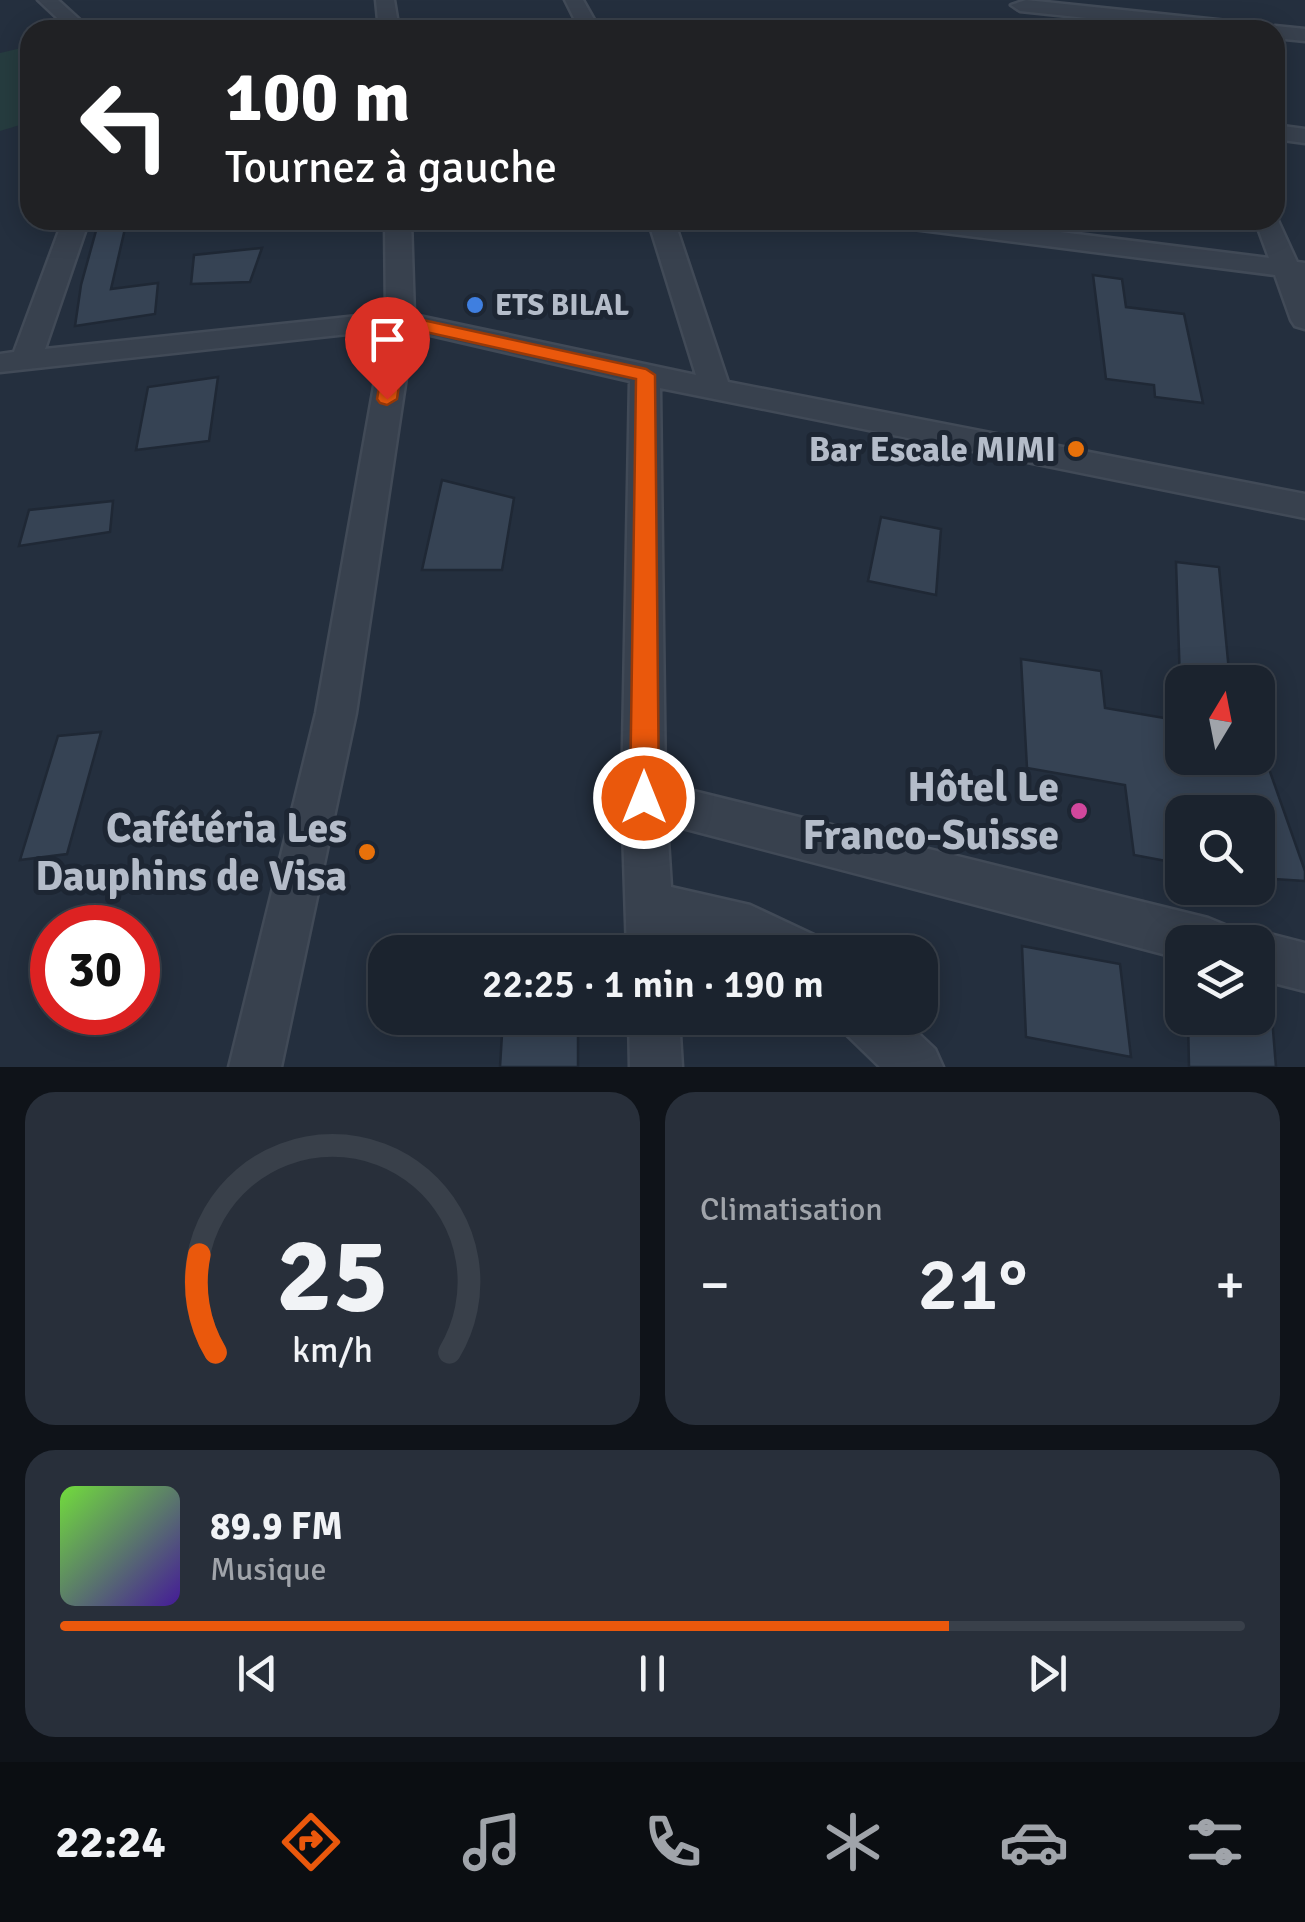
<!DOCTYPE html>
<html lang="fr">
<meta charset="utf-8">
<style>
:root{--surface:#1b232e;--page:#282f3a;--text:#f1f3f6;--muted:#a0a4aa;--line:#39404a;--accent:#ea580c}
body{margin:0;font-family:Signika,sans-serif;background:var(--page);color:var(--text);height:100vh;display:flex;flex-direction:column;font-size:38px;white-space:nowrap}
*{box-sizing:border-box;margin:0}
p{font-size:32px;color:var(--muted)}
.icon{flex:none;width:55px;height:55px;fill:none;stroke:currentColor;stroke-width:2;stroke-linecap:round;stroke-linejoin:round}
.map{position:relative;height:1067px;overflow:hidden}
.panel{display:flex;flex-direction:column;gap:25px;padding:25px;background:#0f1319;flex:1}
.panel>*{flex:none}
.guide{position:absolute;left:20px;top:20px;width:1265px;height:210px;border-radius:30px;box-shadow:0 5px 25px #0003,0 0 0 2px var(--line);background:#202124;color:#fff;overflow:hidden}
.needle{width:65px;rotate:10deg}
.tools{position:absolute;left:1165px;top:665px;display:grid;gap:20px}
.tools a{display:grid;place-items:center;width:110px;height:110px;border-radius:20px;background:var(--surface);box-shadow:0 5px 25px #0003,0 0 0 2px var(--line);font-size:50px}
.speed{position:absolute;left:30px;top:905px;display:flex;gap:20px;font-size:50px;font-weight:700;text-align:center}
.speed>*{display:grid;place-content:center;width:130px;height:130px;border-radius:50%;background:var(--surface);box-shadow:0 5px 25px #0003,0 0 0 2px var(--line);line-height:1}
.speed .limit{border:15px solid #d22;background:#fff;color:#111}
.pin{position:absolute;display:grid;place-items:center;width:85px;height:85px;color:#fff;margin:-102px -42px;border-radius:50% 50% 50% 0;rotate:-45deg;box-shadow:0 0 10px #0007}
.pin .icon{rotate:45deg}
.me{position:absolute;width:110px;margin:-55px;rotate:0deg;stroke-linejoin:round;filter:drop-shadow(0 0 8px #0008)}
.turn{display:flex;align-items:center;gap:35px;height:210px;padding:0 40px;font-size:45px}
.turn .icon{width:130px;height:130px;stroke-width:2.5}
.turn b{display:block;font-size:70px;line-height:85px}
.big{font-size:75px;font-weight:600;line-height:1.1}
.panel .card{flex:1;display:flex;flex-direction:column;justify-content:center;gap:15px;min-width:0;padding:0 35px;border-radius:30px;background:var(--page)}
.panel .dial{align-items:center;gap:0}
.dial svg{height:260px;overflow:visible;fill:none;stroke:var(--line);stroke-width:7;stroke-linecap:round;text-anchor:middle}
.dial text{fill:var(--text);stroke:none}
.song{display:flex;align-items:center;gap:30px}
.cover{width:120px;height:120px;border-radius:15px;background:linear-gradient(135deg,hsl(100 70% 55%),hsl(260 70% 35%))}
.played{height:10px;border-radius:5px;background:linear-gradient(90deg,var(--accent) 75%,var(--line) 75%)}
.keys{display:flex;justify-content:space-around;direction:ltr}
.heat{display:flex;justify-content:space-between;align-items:center;font-size:55px;direction:ltr}
.panel .tiles{flex:1;display:grid;gap:25px;grid-template-columns:1fr 1fr}
.card:last-child{grid-column:span 2}
.trip{position:absolute;left:368px;top:935px;width:570px;height:100px;border-radius:30px;background:var(--surface);box-shadow:0 5px 25px #0003,0 0 0 2px var(--line);font-weight:600;line-height:100px;text-align:center}
.dock{display:flex;height:160px;justify-content:space-around;align-items:center;background:#0b0e12;color:var(--muted)}
.dock .icon{width:70px;height:70px}
.dock .active{color:var(--accent)}
.dock b{font-size:45px;color:var(--text)}
.map>svg:first-child{display:block}
.green{fill:#263c3f}
.building{fill:#364354;stroke:#1f2835;stroke-width:2.5}
.lines{fill:none;stroke-linecap:round;stroke-linejoin:round}
.minor-casing{stroke:#414a57;stroke-width:5}
.minor{fill:#38414e;fill-rule:evenodd}
.route{fill:#ea580c;stroke:#983908;stroke-width:2.5}
.shop-dot{fill:#3f7fe0;stroke:#1d2633;stroke-width:4}
.food-dot{fill:#e8710a;stroke:#1d2633;stroke-width:4}
.hotel-dot{fill:#d1479c;stroke:#1d2633;stroke-width:4}
.labels{text-anchor:middle;dominant-baseline:central;stroke-width:10;stroke-linejoin:round;paint-order:stroke}
.far-poi-label{font-size:30px;font-weight:bold;fill:#b4bcc9;stroke:#1d2633;text-anchor:start}
.poi-label{font-size:35px;font-weight:bold;fill:#b4bcc9;stroke:#1d2633;text-anchor:end}
.near-poi-label{font-size:42px;font-weight:bold;fill:#b4bcc9;stroke:#1d2633;text-anchor:end}
</style>
<div class="map">
<svg width="1305" height="1067" viewBox="0 0 1305 1067">
<rect width="100%" height="100%" fill="#242f3e"/>
<path class="green" d="M30,46V122L0,131V53Z"/>
<path class="building" d="M99,220H127L111,289L158,283L155,314L75,326L81,285Z
M262,248L250,282L191,284L194,255Z
M1093,275L1122,279L1126,307L1184,314L1203,403L1155,397L1154,385L1106,379Z
M218,377L209,441L136,450L148,387Z
M442,480L514,498L502,570H422Z
M113,501L110,532L19,546L29,510Z
M881,517L941,529L936,595L868,581Z
M1176,562L1219,567L1230,682H1180Z
M1021,659L1101,671L1105,708L1182,721V758L1258,760V750L1262,749L1305,871V881L1258,878V812H1182V864L1134,855L1125,785L1027,768Z
M101,732L67,854L20,860L58,736Z
M1022,946L1120,964L1131,1057L1026,1037Z
M503,1018H578V1067H500Z
M1188,1018H1272L1276,1067H1189Z"/>
<g class="lines">
<g class="minor-casing">
<path id="minor" d="M38,0H58L91,30H70Z
M376,0H394L399,30H379Z
M565,0H583L600,30H580Z
M1026,0L1256,24L1266,30H1201L1020,11L1011,5Z
M860,23L870,29L749,30L759,24Z
M1275,26L1305,29V41L1275,38V30H1267Z
M1275,125L1305,129V143L1275,139Z
M1275,214L1297,262L1305,263V329L1295,326L1291,320L1275,275L905,228L892,220H965L1269,258L1255,220H1275Z
M63,220H89L45,349L386,313L385,220H411L414,315L696,375L648,220H674L728,382L1305,494V518L660,388L665,784L1208,918L1225,925L1232,942H1182V959L667,824L671,887L750,905L814,935L821,952H749L674,933L675,952H627L622,798L630,381L413,331L356,713L281,1067H229L316,713L384,330L0,372V354L14,352Z
M1258,931L1305,943V991L1258,979V942H1239Z
M629,1018H679L682,1067H630Z
M841,1018H902L935,1049L943,1067H880L848,1036Z"/>
</g>
<use href="#minor" class="minor"/>
</g>
<path class="route" d="M400,315L646,369L655,375L659,798L654,807L644,811L635,807L630,798L636,379L408,328L397,399L387,405L380,403L377,399L391,320Z"/>
<circle class="shop-dot" cx="475" cy="305" r="10"/>
<g class="food-dot">
<circle cx="1076" cy="449" r="10"/>
<circle cx="367" cy="852" r="10"/>
</g>
<circle class="hotel-dot" cx="1079" cy="811" r="10"/>
<g class="labels">
<g class="far-poi-label">
<text x="495" y="305">ETS BILAL</text>
</g>
<g class="poi-label">
<text x="1056" y="449">Bar Escale MIMI</text>
</g>
<g class="near-poi-label">
<text x="1059" y="787">Hôtel Le<tspan x="1059" dy="48">Franco-Suisse</tspan></text>
<text x="347" y="828">Cafétéria Les<tspan x="347" dy="48">Dauphins de Visa</tspan></text>
</g>
</g>
</svg>
<div class="tools">
<a><svg class="needle" viewBox="-14 -14 28 28"><path d="M0-13l5 13h-10z" fill="#e53935"/><path d="M0 13l5-13h-10z" fill="#a0a4aa"/></svg></a>
<a><svg class="icon" aria-label="search" viewBox="0 0 24 24"><circle cx="10" cy="10" r="6"/><path d="M15 15l6 6"/></svg></a>
<a><svg class="icon" aria-label="layers" viewBox="0 0 24 24"><path d="M12 4l9 5-9 5-9-5zM3 14l9 5 9-5"/></svg></a>
</div>
<div class="speed"><div class="limit">30</div></div>
<div class="pin" style="left:387px;top:399px;background:#d93025"><svg class="icon" aria-label="arrive" viewBox="0 0 24 24"><path d="M6 21V4h12l-3 4 3 4H6"/></svg></div>
<svg class="me" style="left:644px;top:798px" viewBox="-20 -20 40 40"><circle r="17" fill="#ea580c" stroke="#fff" stroke-width="3"/><path d="M0-11L8 9 0 5-8 9z" fill="#fff"/></svg>
<div class="trip">22:25 · 1 min · 190 m</div>
<div class="guide">
<div class="turn"><svg class="icon" aria-label="left" viewBox="0 0 24 24"><path d="M17 20v-9H6M10 6l-5 5 5 5"/></svg><div><b>100 m</b>Tournez à gauche</div></div>
</div>
</div>
<section class="panel">
<div class="tiles">
<div class="card dial"><svg viewBox="0 0 100 80">
<path d="M14 69A42 42 0 1 1 86 69"/>
<path d="M14 69A42 42 0 0 1 9 39" stroke="#ea580c"/>
<text x="50" y="56" font-size="32" font-weight="700">25</text>
<text x="50" y="72" font-size="11">km/h</text>
</svg></div>
<div class="card"><p>Climatisation</p>
<div class="heat"><a>−</a><b class="big">21°</b><a>+</a></div>
</div>
<div class="card">
<div class="song"><i class="cover"></i><div><b>89.9 FM</b><p>Musique</p></div></div>
<div class="played"></div>
<div class="keys"><svg class="icon" aria-label="previous" viewBox="0 0 24 24"><path d="M18 5L8 12l10 7zM5 5v14"/></svg><svg class="icon" aria-label="pause" viewBox="0 0 24 24"><path d="M8 5v14M16 5v14"/></svg><svg class="icon" aria-label="next" viewBox="0 0 24 24"><path d="M6 5l10 7-10 7zM19 5v14"/></svg></div>
</div>
</div>
</section>
<nav class="dock">
<b>22:24</b>
<svg class="icon active" aria-label="directions" viewBox="0 0 24 24"><path d="M12 3l9 9-9 9-9-9zM9 14v-3h6M13 9l2 2-2 2"/></svg>
<svg class="icon" aria-label="music" viewBox="0 0 24 24"><path d="M9 18V5l10-2v13"/><circle cx="6" cy="18" r="3"/><circle cx="16" cy="16" r="3"/></svg>
<svg class="icon" aria-label="phone" viewBox="0 0 24 24"><path d="M5 4h4l2 5-3 2q2 4 5 5l2-3 5 2v4C11 20 4 13 5 4z"/></svg>
<svg class="icon" aria-label="climate" viewBox="0 0 24 24"><path d="M12 3v18M4 7l16 10M4 17L20 7"/></svg>
<svg class="icon" aria-label="car" viewBox="0 0 24 24"><path d="M5 17H2v-5l4-1 3-4h7l3 4 3 1v5h-3M9 17h6M6 11h13"/><circle cx="7" cy="17" r="2"/><circle cx="17" cy="17" r="2"/></svg>
<svg class="icon" aria-label="filters" viewBox="0 0 24 24"><path d="M4 7h16M4 17h16"/><circle cx="9" cy="7" r="2"/><circle cx="15" cy="17" r="2"/></svg>
</nav>
